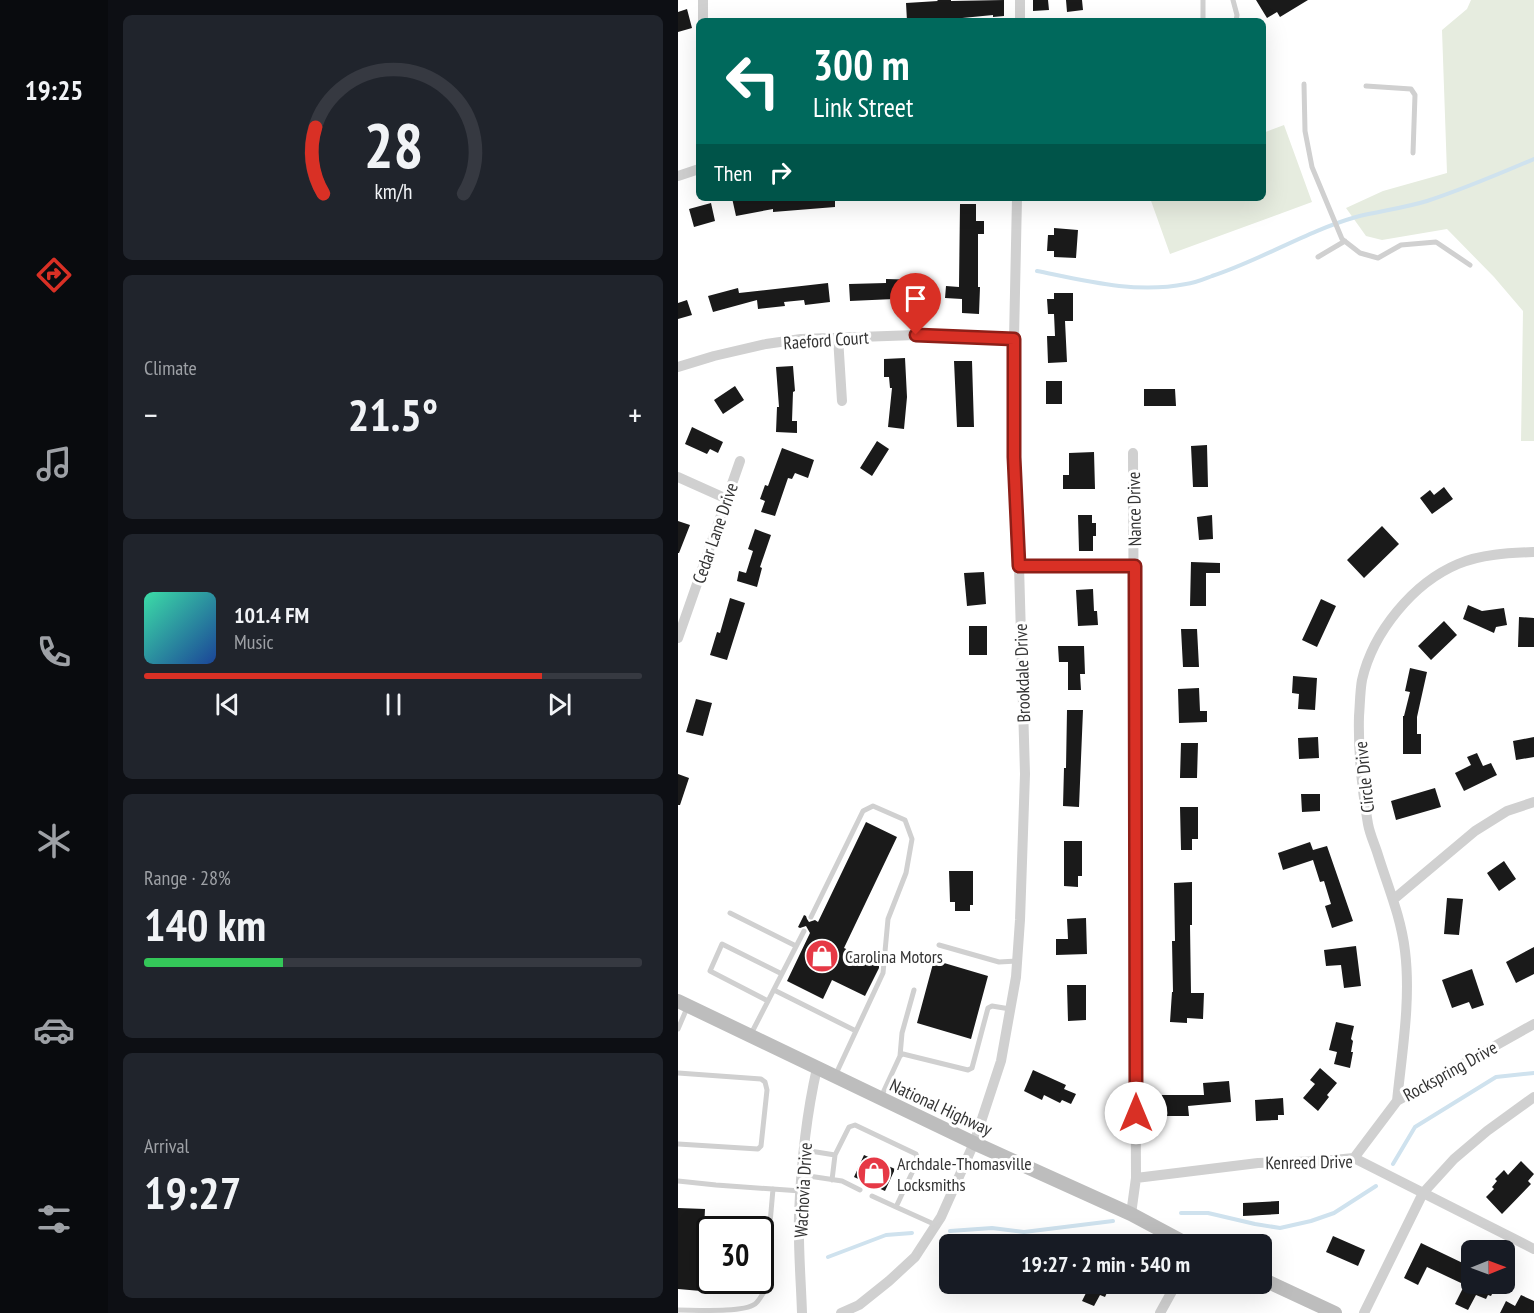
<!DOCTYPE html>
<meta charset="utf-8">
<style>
:root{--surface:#171b24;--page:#20242c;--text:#f1f3f6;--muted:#9ea1a6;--line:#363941;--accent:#d93025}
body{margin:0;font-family:"PT Sans Narrow",sans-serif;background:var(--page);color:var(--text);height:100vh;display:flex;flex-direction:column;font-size:22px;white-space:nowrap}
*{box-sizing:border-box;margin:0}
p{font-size:20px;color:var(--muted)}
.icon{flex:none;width:33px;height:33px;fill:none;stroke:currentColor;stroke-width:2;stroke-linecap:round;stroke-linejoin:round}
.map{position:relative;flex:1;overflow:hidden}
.drawer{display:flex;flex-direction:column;gap:15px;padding:15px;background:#0d0f14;width:570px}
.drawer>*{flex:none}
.hud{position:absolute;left:18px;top:18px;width:570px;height:183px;border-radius:9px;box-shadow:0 6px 24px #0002;background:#00695c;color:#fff;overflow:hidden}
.needle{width:39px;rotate:89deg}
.buttons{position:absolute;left:783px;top:1240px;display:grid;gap:12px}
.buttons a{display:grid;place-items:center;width:54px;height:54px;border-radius:9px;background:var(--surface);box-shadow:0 6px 24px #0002;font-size:30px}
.speed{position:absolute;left:18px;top:1216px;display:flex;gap:12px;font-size:30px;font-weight:700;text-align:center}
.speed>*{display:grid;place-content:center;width:78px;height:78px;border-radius:50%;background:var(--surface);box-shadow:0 6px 24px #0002;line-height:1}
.speed .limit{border:3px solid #111;border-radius:9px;background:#fff;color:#111}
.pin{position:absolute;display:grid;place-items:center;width:51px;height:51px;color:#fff;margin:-62px -26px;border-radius:50% 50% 50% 0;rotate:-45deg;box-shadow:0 0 6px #0007}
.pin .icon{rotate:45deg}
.me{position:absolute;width:66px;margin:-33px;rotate:0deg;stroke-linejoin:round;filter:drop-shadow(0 0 4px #0008)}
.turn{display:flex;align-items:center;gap:21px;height:126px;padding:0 18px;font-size:27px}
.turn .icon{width:78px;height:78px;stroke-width:2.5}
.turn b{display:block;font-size:42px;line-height:51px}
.then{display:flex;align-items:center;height:57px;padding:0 18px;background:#0003;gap:12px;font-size:22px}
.big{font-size:45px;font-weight:800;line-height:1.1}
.drawer .card{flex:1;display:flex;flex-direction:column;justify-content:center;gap:9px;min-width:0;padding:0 21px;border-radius:9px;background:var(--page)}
.drawer .dial{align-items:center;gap:0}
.dial svg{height:156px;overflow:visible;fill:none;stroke:var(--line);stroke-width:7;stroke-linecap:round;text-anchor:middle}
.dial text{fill:var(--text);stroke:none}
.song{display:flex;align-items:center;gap:18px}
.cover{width:72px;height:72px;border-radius:9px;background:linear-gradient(135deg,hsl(160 70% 55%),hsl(220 70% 35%))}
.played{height:6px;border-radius:3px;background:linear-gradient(90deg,var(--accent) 80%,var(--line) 80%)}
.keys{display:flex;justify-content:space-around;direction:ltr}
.heat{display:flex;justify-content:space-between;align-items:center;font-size:33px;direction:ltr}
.charge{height:9px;border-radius:4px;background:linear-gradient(90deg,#34c759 28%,var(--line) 0)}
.trip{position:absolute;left:261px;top:1234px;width:333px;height:60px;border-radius:9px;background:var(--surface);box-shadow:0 6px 24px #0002;font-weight:800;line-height:60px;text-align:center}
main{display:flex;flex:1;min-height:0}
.tab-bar{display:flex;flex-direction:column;width:108px;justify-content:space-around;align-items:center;background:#090b0e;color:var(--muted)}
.tab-bar .icon{width:42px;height:42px}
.tab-bar .on{color:var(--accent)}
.tab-bar b{font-size:27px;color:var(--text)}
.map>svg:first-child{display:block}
.green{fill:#e6ecdf}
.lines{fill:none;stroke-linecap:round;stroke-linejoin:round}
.stream{stroke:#cfe2ee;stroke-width:4}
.building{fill:#1a1a1a}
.lane{stroke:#d0d0d0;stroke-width:5}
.street{stroke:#d0d0d0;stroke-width:10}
.secondary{stroke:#bdbdbd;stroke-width:14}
.route-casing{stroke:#8d1f18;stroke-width:15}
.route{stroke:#d93025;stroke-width:10}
.labels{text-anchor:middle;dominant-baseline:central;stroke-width:6;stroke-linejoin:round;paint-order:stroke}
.street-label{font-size:18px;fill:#333;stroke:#fff}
.poi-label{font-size:18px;fill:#333;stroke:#fff;text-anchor:start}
</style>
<main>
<nav class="tab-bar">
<b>19:25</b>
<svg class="icon on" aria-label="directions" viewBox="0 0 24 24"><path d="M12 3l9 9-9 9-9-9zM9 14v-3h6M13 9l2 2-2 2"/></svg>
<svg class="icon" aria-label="music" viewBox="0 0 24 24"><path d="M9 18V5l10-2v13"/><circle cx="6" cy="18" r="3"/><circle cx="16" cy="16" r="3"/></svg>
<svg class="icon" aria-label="phone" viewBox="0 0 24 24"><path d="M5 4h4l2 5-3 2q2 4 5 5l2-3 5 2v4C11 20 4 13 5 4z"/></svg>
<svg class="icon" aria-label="climate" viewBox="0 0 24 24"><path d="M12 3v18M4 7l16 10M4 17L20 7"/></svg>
<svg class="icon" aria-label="car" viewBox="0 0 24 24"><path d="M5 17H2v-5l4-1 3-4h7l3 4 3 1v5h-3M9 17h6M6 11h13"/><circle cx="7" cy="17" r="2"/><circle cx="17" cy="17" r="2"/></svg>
<svg class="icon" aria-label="filters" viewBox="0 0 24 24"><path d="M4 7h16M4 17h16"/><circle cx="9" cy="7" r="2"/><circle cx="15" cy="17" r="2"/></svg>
</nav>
<section class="drawer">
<div class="card dial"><svg viewBox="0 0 100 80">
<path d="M14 69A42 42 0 1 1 86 69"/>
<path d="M14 69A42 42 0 0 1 10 35" stroke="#d93025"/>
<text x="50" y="56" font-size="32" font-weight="700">28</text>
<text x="50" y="72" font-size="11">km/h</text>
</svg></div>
<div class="card"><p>Climate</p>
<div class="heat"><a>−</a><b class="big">21.5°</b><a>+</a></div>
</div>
<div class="card">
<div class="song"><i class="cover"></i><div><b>101.4 FM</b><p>Music</p></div></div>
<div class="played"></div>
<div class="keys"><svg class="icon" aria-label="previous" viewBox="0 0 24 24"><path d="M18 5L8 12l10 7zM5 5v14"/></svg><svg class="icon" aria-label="pause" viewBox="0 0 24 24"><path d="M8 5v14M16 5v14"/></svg><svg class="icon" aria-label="next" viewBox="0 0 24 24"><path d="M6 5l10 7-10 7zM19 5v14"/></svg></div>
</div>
<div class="card"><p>Range · 28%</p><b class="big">140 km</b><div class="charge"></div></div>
<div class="card"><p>Arrival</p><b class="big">19:27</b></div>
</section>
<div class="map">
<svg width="856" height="1313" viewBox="0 0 856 1313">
<rect width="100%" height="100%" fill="#fff"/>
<path class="green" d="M793,0H856V441H843L845,311L816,277L769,229L704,240L688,236L668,208L705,191L769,173L764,30L789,9Z
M606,125L634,202L492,254L472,198H585V133Z"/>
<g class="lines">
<path class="stream" d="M359,271C408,281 458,294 508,284C517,283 526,279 534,276C583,260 629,231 678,217C702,211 726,208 749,201C786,189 821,174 856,159
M715,1164L737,1127L818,1077L856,1073
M503,1213H530L577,1224L602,1228L633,1221L656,1213L698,1186
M272,1231L314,1228L346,1232L435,1221
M150,1257L208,1235L234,1233"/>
</g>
<path class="building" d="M259,0H273V1L326,0V16L315,17V15L274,19V21H229L228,3L260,1Z
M355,0H370L371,10L355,11Z
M388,0H404L405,10L389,12Z
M578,0H630L602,17L599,12L589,18Z
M9,9L14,28L0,32V12Z
M54,198H157V207L95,212V209L58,216Z
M33,203L37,221L16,227L11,209Z
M282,204H298V221H306V234H300V287H302L301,314L284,313V299L267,298L268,286L281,287Z
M376,228L400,230L398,258L376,257V251H369L370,235H376Z
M208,279L243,280L242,302L216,301V299L172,301L171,284L208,283Z
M150,283L152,302L127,305L126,300L106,302L107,306L80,309L79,300L35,312L30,296L60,288L61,293Z
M376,293H395V321H387L389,362L370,363L369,336H377L376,314H370L369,299H376Z
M9,300L14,315L0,319V303Z
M227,358L229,397L226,429L210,427L214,388H212L211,377H206V359Z
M276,361H294L296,427H279Z
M115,366L117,391L115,392L114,421H119V433L98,432L99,407H101L98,367Z
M368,381H384V404H368Z
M57,386L66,400L45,414L36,400Z
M466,389H497L498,406H466Z
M14,427L45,442L40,453L32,449L29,454L7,444Z
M199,441L211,449L194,476L182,468Z
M529,445L530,487H515L513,446Z
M104,448L136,460L130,478L117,473L114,479L110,478L97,516L83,512L87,501L82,499L87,485L90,486Z
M416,452L417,489H385V475H391V453Z
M766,487L775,499L754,514L742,498L752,490L756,495Z
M400,515H414V523H418V536H415V551H401Z
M534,515L535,539L521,540L519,517Z
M0,521L12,525L1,553H0Z
M704,526L721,544L686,578L669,560Z
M77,529L93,535L82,567L84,568L79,587L59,581L61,571L68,573L75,551L70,549Z
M513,562L542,563V573H528V606H512Z
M306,572L308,604L289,606L286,573Z
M415,589L416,611H419L420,625L400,626L398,590Z
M52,598L67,603L49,660L32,655L39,632L42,633Z
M643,599L658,606L639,647L624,640Z
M790,605L804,611L826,608L829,625L818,627L816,633L785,619Z
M841,617L856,618V647H840Z
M766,621L779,635L753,660L740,646Z
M291,626H309V655H291Z
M503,629H519L521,667H505Z
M380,646H406L407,674H402L403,690H390V662H381Z
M732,668L749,672L739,717V734H743V754H725V716H726L732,692L727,691Z
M615,676L639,678L637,710L620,709L621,694L614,693Z
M521,688L522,711H529V722L501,723L500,689Z
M18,699L34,703L25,736L8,732Z
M389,710H405L401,807L385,806L386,768H388Z
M640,737L641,758L621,759L620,738Z
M856,737V757L838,760L835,741Z
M503,743H520L519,778H502Z
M799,753L805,766L813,763L819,775L786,791L777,773L793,765L789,757Z
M0,774L11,778L2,805H0Z
M757,788L763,807L718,820L713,801Z
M623,794H642V811L624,812Z
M502,807H520V839H514V850H503Z
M188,822L219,837L166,948L201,964V968L187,996L154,980L145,999L109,981L132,933L128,926L122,928L120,927L126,915L128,916L129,919L131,922L137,920L140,922Z
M386,841H404V876H400V887L386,886Z
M632,842L635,850L649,846L675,921L654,928L647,906L653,904L646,881L642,882L635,860L605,870L600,853Z
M826,861L838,879L821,891L809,873Z
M271,871H295V905H292V911H277V902H272Z
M514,882V925H512L513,993H526L525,1019L509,1018V1023L492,1022L494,992H495L494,941H497L496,883Z
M769,898L785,899L781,935L766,934Z
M408,918L409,954L378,955V939H390L389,919Z
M678,946L683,986L666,988L663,965L648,966L646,950Z
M856,947V974L838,983L828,962Z
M256,960L310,976L293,1039L239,1023Z
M794,969L806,1005L794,1009L791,1002L774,1008L764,980Z
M389,985H408V1020L390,1021Z
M658,1022L676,1026L673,1039L675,1041L673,1052H675L672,1068L656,1064L659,1052L651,1050Z
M642,1068L659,1083L649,1095L651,1097L640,1111L625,1098L637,1084L632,1080Z
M355,1070L388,1085L386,1089L398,1094L393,1104L384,1100L382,1103L366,1095L364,1100L346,1091Z
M551,1081L553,1102L510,1106L511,1116H468V1095H526L525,1083Z
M605,1098L606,1115H600V1120L578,1121L577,1100Z
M186,1155L217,1169L207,1191L176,1177Z
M843,1161L856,1174L850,1181L853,1184L824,1214L808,1197L816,1189L814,1187L819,1181L817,1179L826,1170L830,1175Z
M601,1201V1214L565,1216V1203Z
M0,1208L27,1209L23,1291L0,1289Z
M655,1236L687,1250L680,1266L648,1252Z
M743,1243L791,1266L794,1261V1284H819L813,1296L810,1295L808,1299L798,1295L790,1310L777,1304L786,1286L783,1284V1283L749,1267L740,1285L726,1278Z
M402,1284H433L427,1297L422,1295L416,1306L404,1301L410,1289Z
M843,1295L856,1301V1313H822L828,1301L837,1306Z"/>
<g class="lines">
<path class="lane" d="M555,0L559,15L558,21
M525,21V0
M626,84L627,131L634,167L664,239L682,253L700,258L723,245L758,242L792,265
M688,86L733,89L737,95L735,153
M640,257L667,241
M52,913L118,946
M133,917L185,811L195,806L227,820L234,839L228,873L210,919L205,973L157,1076
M261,945L321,962L339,961
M96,990L178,1031
M90,1001L32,971L44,944L104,974
M0,1029L9,1008
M73,1034L126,931
M222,1056L224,1033L236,990
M0,1073L83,1079L87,1082L89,1090L83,1146L80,1149L0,1144
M203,1097L222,1056L225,1054L290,1070L294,1068L310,1008L314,1006L332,1009
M126,1150L157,1155L171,1127L177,1125L238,1154L240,1160L218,1207L258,1225
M124,1175L164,1181L182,1190
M154,1180L157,1155
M0,1181L38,1185L123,1191
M194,1196L218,1207
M0,1310C18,1310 64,1313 77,1304C81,1301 83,1296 86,1292L95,1189"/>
<path class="street" d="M25,0V21
M342,21V0
M0,176L21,169
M160,337L164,401
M0,367L36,356L88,344L123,339L238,335L336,339
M455,453L458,1178
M0,477L49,499
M341,566H457
M0,638L62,461
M716,899L797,831L829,811L856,802
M719,1101C724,1052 733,1000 727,951C723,917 710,887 700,855C697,845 692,835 690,824C684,789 680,752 681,716C682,704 682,691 684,680C695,632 735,583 780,564C803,554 831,553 856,552
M676,1158L719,1101L856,1024
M453,1214L458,1178L580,1163L645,1161L676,1158L856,1249
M124,1313C123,1281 120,1248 121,1215C123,1166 128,1116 139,1068
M163,1313L181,1305L211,1281L237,1257L263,1217L296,1143L323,1061L338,977L342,920L347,774L341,566L335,457L336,339L339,198
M482,1313L498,1284
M686,1313L745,1193L776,1159L809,1131L856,1097"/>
<path class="secondary" d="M0,1001L296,1143L453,1214L511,1245
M584,1279L657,1313"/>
</g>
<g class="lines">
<g class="route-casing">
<path id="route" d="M238,335L336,339V457L341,566H457L458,1113"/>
</g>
<use href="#route" class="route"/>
</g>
<defs>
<g id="shop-disc" transform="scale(1.725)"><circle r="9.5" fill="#e63946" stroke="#fff"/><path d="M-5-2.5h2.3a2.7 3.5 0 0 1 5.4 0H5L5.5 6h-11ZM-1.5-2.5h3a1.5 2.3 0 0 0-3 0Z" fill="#fff"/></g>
</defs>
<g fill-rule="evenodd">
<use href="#shop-disc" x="144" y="956"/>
<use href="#shop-disc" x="196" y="1173"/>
</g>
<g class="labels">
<g class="street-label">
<text transform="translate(148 340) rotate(-4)">Raeford Court</text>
<text transform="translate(456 509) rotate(-91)">Nance Drive</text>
<text transform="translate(37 533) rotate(-71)">Cedar Lane Drive</text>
<text transform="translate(344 673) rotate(-92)">Brookdale Drive</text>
<text transform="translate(686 777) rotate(-96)">Circle Drive</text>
<text transform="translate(772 1071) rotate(-29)">Rockspring Drive</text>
<text transform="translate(263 1107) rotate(25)">National Highway</text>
<text transform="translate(631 1162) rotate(-1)">Kenreed Drive</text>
<text transform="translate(125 1190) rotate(-87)">Wachovia Drive</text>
</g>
<g class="poi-label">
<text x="167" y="956">Carolina Motors</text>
<text x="219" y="1163">Archdale-Thomasville<tspan x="219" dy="21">Locksmiths</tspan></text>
</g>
</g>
</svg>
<div class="buttons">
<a><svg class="needle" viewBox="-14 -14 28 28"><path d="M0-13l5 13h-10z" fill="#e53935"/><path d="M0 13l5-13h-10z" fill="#9ea1a6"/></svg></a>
</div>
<div class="speed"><div class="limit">30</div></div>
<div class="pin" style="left:238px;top:335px;background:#d93025"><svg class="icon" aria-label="arrive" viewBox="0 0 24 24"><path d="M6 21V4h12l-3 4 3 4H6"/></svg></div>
<svg class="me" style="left:458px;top:1113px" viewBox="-20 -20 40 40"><circle r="19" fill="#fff"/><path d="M0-13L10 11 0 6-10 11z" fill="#d93025"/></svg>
<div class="trip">19:27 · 2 min · 540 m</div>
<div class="hud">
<div class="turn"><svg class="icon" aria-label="left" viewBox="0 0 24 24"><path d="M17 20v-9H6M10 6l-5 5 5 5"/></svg><div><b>300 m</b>Link Street</div></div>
<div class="then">Then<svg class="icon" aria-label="right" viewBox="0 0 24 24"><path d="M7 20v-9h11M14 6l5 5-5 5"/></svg></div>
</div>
</div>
</main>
